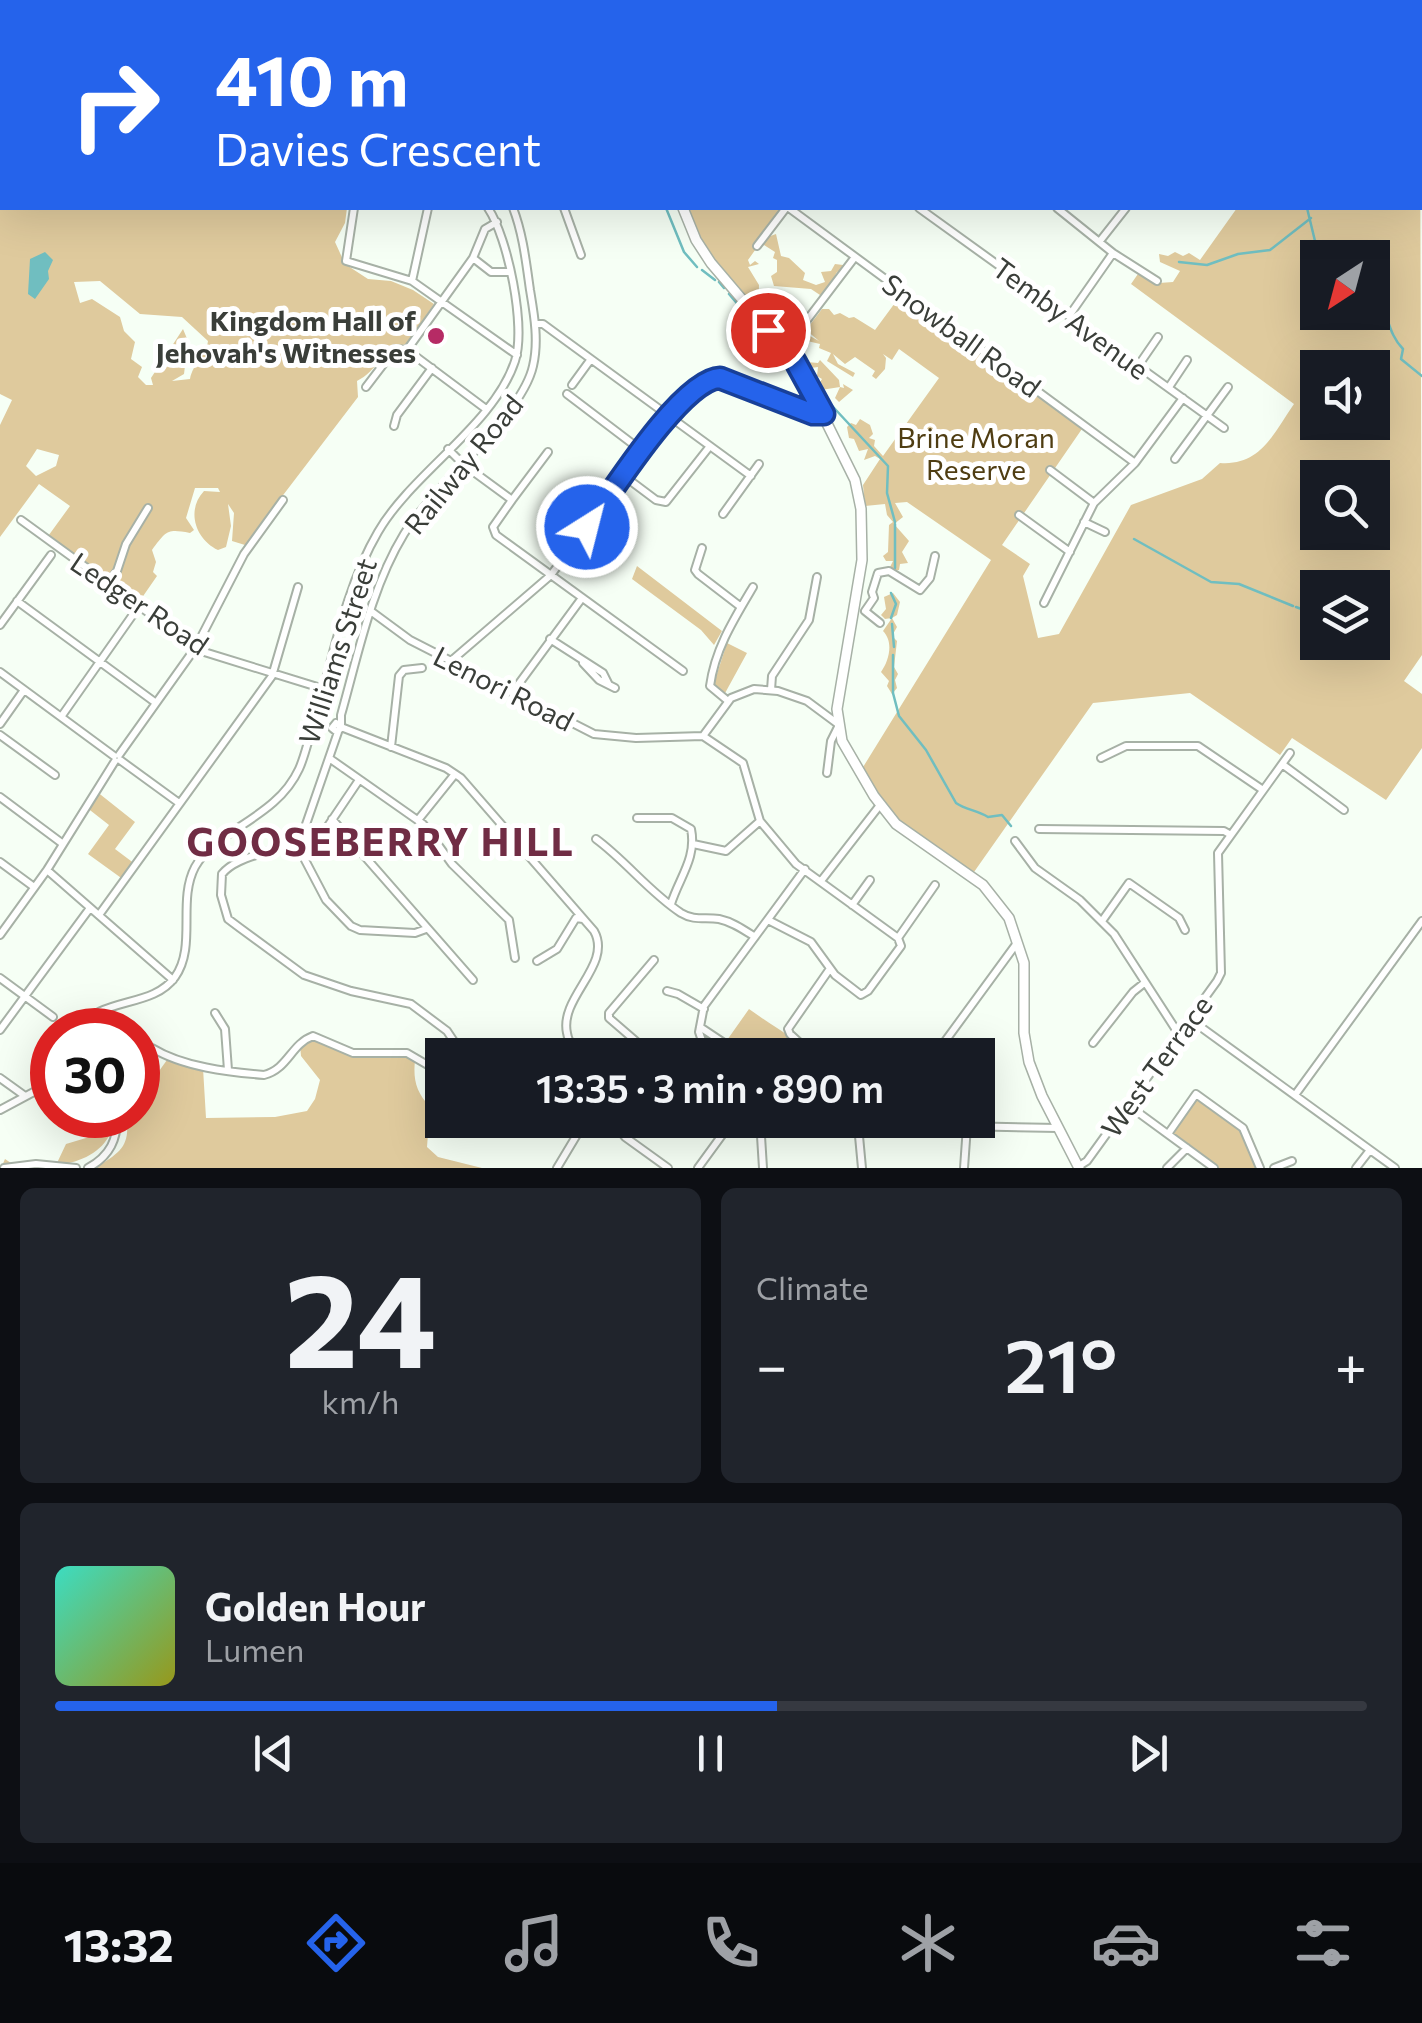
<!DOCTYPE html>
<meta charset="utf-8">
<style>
:root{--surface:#171b24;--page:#20242c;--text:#f1f3f6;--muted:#9ea1a6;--line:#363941;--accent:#2563eb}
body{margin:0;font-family:Commissioner,sans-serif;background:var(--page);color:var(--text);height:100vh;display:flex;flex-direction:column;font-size:38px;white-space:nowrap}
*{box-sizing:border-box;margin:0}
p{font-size:32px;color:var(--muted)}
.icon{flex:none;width:55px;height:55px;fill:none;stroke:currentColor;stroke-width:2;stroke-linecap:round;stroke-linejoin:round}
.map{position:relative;height:1168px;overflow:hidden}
.drawer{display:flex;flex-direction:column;gap:20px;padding:20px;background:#0d0f14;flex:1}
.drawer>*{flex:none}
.top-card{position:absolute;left:0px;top:0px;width:1422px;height:210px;box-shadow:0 10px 40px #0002;background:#2563eb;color:#fff;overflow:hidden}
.needle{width:65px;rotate:216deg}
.tools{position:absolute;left:1300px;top:240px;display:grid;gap:20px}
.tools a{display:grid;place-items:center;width:90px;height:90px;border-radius:0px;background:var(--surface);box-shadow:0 10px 40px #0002;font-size:50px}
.speed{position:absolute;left:30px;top:1008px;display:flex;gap:20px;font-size:50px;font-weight:700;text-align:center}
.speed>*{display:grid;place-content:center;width:130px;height:130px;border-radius:50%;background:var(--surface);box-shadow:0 10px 40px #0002;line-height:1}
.speed .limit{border:15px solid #d22;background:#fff;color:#111}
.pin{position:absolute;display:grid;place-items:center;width:85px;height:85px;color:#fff;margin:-42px;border:5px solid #fff;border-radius:50%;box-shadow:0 2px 10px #0007}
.me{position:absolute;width:110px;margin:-55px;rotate:36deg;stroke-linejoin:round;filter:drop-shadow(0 0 8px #0008)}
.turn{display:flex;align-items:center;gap:35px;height:210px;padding:0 50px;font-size:45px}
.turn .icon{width:130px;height:130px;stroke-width:2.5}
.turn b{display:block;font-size:70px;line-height:85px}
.big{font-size:75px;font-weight:600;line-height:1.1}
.drawer .card{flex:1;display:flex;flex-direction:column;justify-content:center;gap:15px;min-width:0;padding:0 35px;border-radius:15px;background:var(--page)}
.drawer .dial{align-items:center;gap:0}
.dial b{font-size:130px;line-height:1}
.song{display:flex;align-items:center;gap:30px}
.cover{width:120px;height:120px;border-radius:15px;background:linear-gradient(135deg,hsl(170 70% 55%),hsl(60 70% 35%))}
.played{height:10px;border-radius:5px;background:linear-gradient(90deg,var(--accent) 55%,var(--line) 55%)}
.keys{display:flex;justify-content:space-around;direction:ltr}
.heat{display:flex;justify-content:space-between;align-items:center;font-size:55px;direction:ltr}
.drawer .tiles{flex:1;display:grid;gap:20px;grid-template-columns:1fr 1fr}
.card:last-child{grid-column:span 2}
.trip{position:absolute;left:425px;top:1038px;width:570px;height:100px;border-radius:0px;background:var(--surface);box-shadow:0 10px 40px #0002;font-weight:600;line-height:100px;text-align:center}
.tab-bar{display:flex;height:160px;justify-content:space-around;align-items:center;background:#090b0e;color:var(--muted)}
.tab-bar .icon{width:70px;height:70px}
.tab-bar .on{color:var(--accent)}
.tab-bar b{font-size:45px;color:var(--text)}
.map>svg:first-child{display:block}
.green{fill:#dfca9d;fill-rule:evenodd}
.water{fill:#70bec0}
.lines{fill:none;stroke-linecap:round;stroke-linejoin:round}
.stream{stroke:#70bec0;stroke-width:2.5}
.minor-casing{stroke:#a7b1a6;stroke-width:10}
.major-casing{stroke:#a7b1a6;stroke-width:12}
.minor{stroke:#fff;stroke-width:6}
.major{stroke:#fff;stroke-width:9}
.route-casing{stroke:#184099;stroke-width:25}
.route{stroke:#2563eb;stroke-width:18}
.poi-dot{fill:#b62b65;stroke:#fff;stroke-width:4}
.labels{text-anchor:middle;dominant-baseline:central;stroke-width:10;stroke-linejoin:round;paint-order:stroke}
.street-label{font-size:28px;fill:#3a3e39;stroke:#fff}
.poi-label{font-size:28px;font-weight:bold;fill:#3a3e39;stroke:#fff;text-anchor:end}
.park-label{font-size:28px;fill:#4f3d12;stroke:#fff}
.district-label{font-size:38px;font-weight:bold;letter-spacing:2.5px;fill:#702c44;stroke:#fff}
</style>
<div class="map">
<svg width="1422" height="1168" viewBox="0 0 1422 1168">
<rect width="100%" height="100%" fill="#f6fff5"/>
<path class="green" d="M0,0H100L2,2V208H347L345,223L335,242L345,264L368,279L391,281L413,290L434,304L407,344C386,346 376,372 357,381L358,397L245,545L232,541L234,513L228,504L231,526L226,547L218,550C195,539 186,510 204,491L220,492L218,488H195L186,518L194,530L190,533C167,529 167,530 152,550L156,562L153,572L157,576L139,602L46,539L70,506L39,484L0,537V425L12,400L0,394ZM100,281L140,314L182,317L208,341C206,356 193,363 190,379L172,381L184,374L188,341L183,329L151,378L153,385H146L138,377L142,367L131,359L135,342L124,331L120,317L92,299L80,303L74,282ZM37,449L59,455L56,466L36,476L26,466Z
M1420,113L1422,655L1404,681L1422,694V748L1386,800L1292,738L1280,755L1190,693L1093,703L974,872L900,822L860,772L991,560L907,502L895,503L903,517L894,524L909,541L902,552L908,563L900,564L899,570L893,571L890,567L893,561H886L883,556L888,552L889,525L893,522L887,515L885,504L865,506L863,485L880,459L875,456L864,460L868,449L859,451L854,439L849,438L847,427L851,423L856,425L860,419L870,425L873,434L869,438L875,440L874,446L883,456L939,378L899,349L892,360L883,354L886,358L885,369L876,379L872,376L875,371L855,357L845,364L833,354L838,364L855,373L853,377L827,361L831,353L819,348L820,344L803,340L801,343L807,347L800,352L804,355L796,358L793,355L799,340L810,336L819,341L806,330L822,309H829L834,315L840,313L849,318L854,317L875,330L903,292L1084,426L1002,545L1030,564L1023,576L1038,638L1059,634L1131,505L1202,479L1220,463C1261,466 1273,434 1294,404L1131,284L1140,271L1159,283L1173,282L1180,271L1160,262L1159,254L1168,256L1175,252L1183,256L1189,253L1200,260L1237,208H1420ZM1318,258H1372V312H1318ZM1318,368H1372V422H1318ZM1318,478H1372V532H1318ZM1318,588H1372V642H1318Z
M687,208H786L765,238L776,234L781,256L789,258L805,273L803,280L816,285L825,282L821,272L831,271L835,264L843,265V270L837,272L823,297L811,289L774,286L771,276L777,272V260L773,258L775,252L764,245L763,239L748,260L750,265L755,261L759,264L748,267L759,285L758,310C725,284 702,246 687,208Z
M754,322L789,356L809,394C796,387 793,372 782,362C765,348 761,349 751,325Z
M820,360L839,380L840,387L844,388L843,384L853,390L839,402L835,398L840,387L821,390L818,385L822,379L817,376L818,367L804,369L807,362L818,363Z
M637,566L722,631L714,645L701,630L632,579Z
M893,593L900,602L897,615L892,618L897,627L892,636L897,641L894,667L898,674L895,680L897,688L892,694L887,686L889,681L881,672C889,661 894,642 883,631L892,618L885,619L881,615L886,609L884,597Z
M727,643L747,653L724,695L715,689L714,683Z
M96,791L135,822L115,849L135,864L124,880L88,854L109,825L86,807Z
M749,1009C771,1025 793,1037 813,1055H742L725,1043Z
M317,1040L347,1054L406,1055L415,1060C413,1080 416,1092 430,1107L427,1147L438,1157L482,1168H95C121,1152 131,1146 126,1115H138V1093L141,1096L167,1060L203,1068L206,1118L275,1117L307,1111L315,1099L320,1080L301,1056L300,1045Z
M1197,1097L1242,1129L1259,1168H1217L1173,1135Z
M98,1115H116C108,1168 53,1168 1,1168L5,1159L11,1163H57L66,1144L106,1132L103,1117Z"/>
<path class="water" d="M45,252L53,260L48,271L49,279L35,299L28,294L30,259Z"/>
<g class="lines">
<path class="stream" d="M1058,1L1065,2
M1050,2H1054
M666,208L684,252L697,267
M1307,208L1315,241L1322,247
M1324,249L1342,258
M1179,262L1207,265L1238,254L1270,250L1311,218
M702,270L715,280
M719,282L724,288
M1372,290C1389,309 1386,332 1403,349L1401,359L1422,376
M729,294L757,327L763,340L799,376
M822,395L888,466L887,493L895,522
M895,524V568
M1134,539L1211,582L1239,584L1293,606
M891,593L896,604L891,618
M1296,607L1318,615
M892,624L894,647
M893,655V693L899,716L926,750L956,803C966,810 977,810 988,817L1002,815L1011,826"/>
<g class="minor-casing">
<path id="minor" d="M479,0L483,2
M779,0L782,2
M871,0L874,2
M1246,0L1250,2
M1351,0L1354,2
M1403,0L1407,2
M103,2L105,0
M186,2L187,0
M376,2V0
M416,2L417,0
M455,2V0
M497,2L498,0
M556,2L558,0
M758,2L760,0
M890,2L892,0
M971,2L973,0
M1114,2L1116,0
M1369,2L1373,0
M1420,12L1422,14
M1420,85L1422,86
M354,208L346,261L412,281L517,355
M564,208L581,255
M789,208L1135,463
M919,208L1224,428
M1057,208L1113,253L1157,281
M1100,241L1126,208
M757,246L786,208
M473,258L491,272H509
M412,281L428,208
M1069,316L1113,253
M535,324H543L558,335L751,476
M785,349L855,257
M407,350L473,258L485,229L497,222
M407,350L486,409
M1138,366L1158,337
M572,385L591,359
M366,387L395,349L407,350
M1169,387L1187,360
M567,394L642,451
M394,426L397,415L432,368
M448,449L463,464L512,500L493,527L496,535L683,671
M1175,459L1228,387
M1050,470L1094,503
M624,476L656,500L666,502L710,446
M512,500L548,452
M723,514L759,464
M1019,515L1070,552
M21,520L201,651L324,689
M1084,522L1105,532
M702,548L695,570L698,574L741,607
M108,583L117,571L126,544L148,508
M17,601L156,703
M1044,603L1094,503L1135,463L1183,398
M372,612L410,640L594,734L636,738L703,736L743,763L760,821L796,864L898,938
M880,623L865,611L874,598L872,592L878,573L889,571L920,590L930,578L935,556
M0,625L51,555
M550,639L603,673L608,683
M451,661L551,575L668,415L709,379H724L813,414L823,415
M583,663L599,680L615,688
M0,672L114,756
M771,690L772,676L809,620L817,577
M512,693L582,598
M728,701L710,686C715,649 734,619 753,587
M61,717L139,606
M336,723L341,728L337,732L332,728Z
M0,724L24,690
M341,726V715C358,655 371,588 404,534C435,484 522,416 533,366C539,341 534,314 530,290C526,262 523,234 513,208
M341,727L446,768L461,778L594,931C613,965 559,997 567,1033C568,1041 573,1048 577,1055
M338,732L303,833C280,854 239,853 222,874L221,895L228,919L240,928L304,975L351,991L411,1004L447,1031L463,1055
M0,735L55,775
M703,736L731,698L754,689L778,691L807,701L838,724
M391,747L399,676L404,670L422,668
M119,755L196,647L244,554L283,500
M329,758L423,824L452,864L509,920L515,958
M1101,758L1126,746H1198L1263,790
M120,760L179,803
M1282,764L1344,810
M827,773L831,741L838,727
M359,780L305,860L326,900L351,926L360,930L415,933L426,929
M0,797L63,844
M637,818H672L691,829C697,858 679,878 671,904
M332,819L473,980
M418,820L455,774
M1039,829L1224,831L1231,835
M596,839C626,861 649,892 681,913C694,921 705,917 719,919C733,922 744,930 755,937
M1015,841L1035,868L1080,900L1114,934L1180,1036
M693,844L726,851L760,821
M0,862L34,887
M47,870L173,980
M821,881L880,805
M852,905L870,880
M99,915L272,676L298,587
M768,920L811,942L835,975L861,995L868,991L901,946L898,938L935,885
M1102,921L1129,883L1179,918L1185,930
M0,935L47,870L115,761
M537,961L557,949L576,918L583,919
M0,978L53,1017
M667,991L678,994L704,1009
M215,1013L225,1029L228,1070
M1191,1020L1395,1168
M700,1027L742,1055
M0,1030L90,908
M78,1030C100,996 152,1009 175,977C197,946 177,901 195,867C216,829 276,819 299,769C305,756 308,740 313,726C332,663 344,590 378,532C412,473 494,425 515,361C526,326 508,238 488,208
M1093,1043L1133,992L1143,984
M152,1048C183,1067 228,1072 264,1075C288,1069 291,1044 313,1036L353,1053H407L431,1067H442
M645,1055L638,1043L609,1018V1013L654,960
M707,1055L699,1032L704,1006L805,869
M813,1055L790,1034L788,1029L829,970
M935,1055L1017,943
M0,1078L25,1096
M1295,1095L1422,921
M1128,1105L1214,1168
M0,1110L43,1087L52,1086
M67,1115H70
M612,1120L625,1137L668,1168
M749,1120L761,1136L763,1168
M880,1120L913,1125L1058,1128
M452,1127L609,1130L628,1120
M1168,1134L1196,1094L1243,1128L1260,1168
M1079,1166L1087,1161L1217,981L1221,973L1218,853L1290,753
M4,1168L36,1164L76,1168
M88,1168C110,1156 118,1139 117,1115
M557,1168L581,1128
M698,1168L733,1120
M862,1168L859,1136L868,1120
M964,1168L967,1126
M1167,1168L1187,1148
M1274,1168L1292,1161
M1356,1168L1370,1150"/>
</g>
<g class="major-casing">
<path id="major" d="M660,0L663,2
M683,208L696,240L711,263L798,365L855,480L861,509L862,560L837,709L842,741L874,796L896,824L983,885L1009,918L1024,963V1033L1029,1062L1042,1096L1079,1168"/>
</g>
<use href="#minor" class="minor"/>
<use href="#major" class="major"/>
</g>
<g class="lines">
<g class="route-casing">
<path id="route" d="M587,527C610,495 682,379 720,378L813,414H824L795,361L768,330"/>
</g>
<use href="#route" class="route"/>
</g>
<circle class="poi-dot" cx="436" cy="336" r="10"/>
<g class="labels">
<g class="street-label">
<text transform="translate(1071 318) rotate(36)">Temby Avenue</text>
<text transform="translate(962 335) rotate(36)">Snowball Road</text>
<text transform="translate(463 464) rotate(-51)">Railway Road</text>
<text transform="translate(140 603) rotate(34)">Ledger Road</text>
<text transform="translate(337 651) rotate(-72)">Williams Street</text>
<text transform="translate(504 688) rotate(27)">Lenori Road</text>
<text transform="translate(1156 1066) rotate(-54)">West Terrace</text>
</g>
<g class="poi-label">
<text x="416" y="320">Kingdom Hall of<tspan x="416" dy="32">Jehovah's Witnesses</tspan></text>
</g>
<g class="park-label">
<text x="976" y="437">Brine Moran<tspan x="976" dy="32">Reserve</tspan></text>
</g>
<g class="district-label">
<text x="381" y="840">GOOSEBERRY HILL</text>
</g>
</g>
</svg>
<div class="tools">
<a><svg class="needle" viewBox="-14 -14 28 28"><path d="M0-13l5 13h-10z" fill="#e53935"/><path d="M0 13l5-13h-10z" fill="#9ea1a6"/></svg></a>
<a><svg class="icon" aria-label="sound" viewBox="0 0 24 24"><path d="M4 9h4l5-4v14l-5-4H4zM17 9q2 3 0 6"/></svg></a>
<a><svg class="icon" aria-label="search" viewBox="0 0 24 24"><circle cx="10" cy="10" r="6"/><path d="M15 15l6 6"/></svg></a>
<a><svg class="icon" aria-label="layers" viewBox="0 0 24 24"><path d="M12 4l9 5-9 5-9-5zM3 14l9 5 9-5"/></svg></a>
</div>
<div class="speed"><div class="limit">30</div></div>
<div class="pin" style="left:768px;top:330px;background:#d93025"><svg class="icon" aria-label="arrive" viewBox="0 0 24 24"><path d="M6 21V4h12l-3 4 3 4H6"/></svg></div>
<svg class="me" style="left:587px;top:527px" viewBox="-20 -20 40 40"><circle r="17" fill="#2563eb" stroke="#fff" stroke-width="3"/><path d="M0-11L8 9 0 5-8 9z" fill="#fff"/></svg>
<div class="trip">13:35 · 3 min · 890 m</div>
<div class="top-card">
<div class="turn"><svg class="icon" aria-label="right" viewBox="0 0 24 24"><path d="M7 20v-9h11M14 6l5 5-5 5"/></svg><div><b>410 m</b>Davies Crescent</div></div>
</div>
</div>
<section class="drawer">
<div class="tiles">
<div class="card dial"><b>24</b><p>km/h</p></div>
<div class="card"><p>Climate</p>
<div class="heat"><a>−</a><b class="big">21°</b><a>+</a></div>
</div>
<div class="card">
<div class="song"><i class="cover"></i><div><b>Golden Hour</b><p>Lumen</p></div></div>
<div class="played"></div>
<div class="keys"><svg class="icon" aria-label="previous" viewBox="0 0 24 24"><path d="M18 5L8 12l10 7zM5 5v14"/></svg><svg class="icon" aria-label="pause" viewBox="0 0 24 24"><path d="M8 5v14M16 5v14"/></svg><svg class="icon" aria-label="next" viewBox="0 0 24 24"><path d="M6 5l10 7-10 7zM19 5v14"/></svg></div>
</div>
</div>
</section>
<nav class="tab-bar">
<b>13:32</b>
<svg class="icon on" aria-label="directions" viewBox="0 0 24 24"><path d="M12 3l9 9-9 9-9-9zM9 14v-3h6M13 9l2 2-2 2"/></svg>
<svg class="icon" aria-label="music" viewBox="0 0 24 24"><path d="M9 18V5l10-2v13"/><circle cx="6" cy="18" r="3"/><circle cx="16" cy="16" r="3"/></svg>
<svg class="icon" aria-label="phone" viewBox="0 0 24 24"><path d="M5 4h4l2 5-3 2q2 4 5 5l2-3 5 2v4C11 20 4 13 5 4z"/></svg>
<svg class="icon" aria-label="climate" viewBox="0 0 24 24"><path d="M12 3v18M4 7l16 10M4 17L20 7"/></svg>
<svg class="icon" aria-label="car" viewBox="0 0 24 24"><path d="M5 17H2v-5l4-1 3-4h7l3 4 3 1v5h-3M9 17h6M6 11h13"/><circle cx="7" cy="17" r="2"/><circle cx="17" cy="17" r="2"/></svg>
<svg class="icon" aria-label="filters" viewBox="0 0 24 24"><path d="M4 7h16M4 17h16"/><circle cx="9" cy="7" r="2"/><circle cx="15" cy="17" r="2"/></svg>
</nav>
